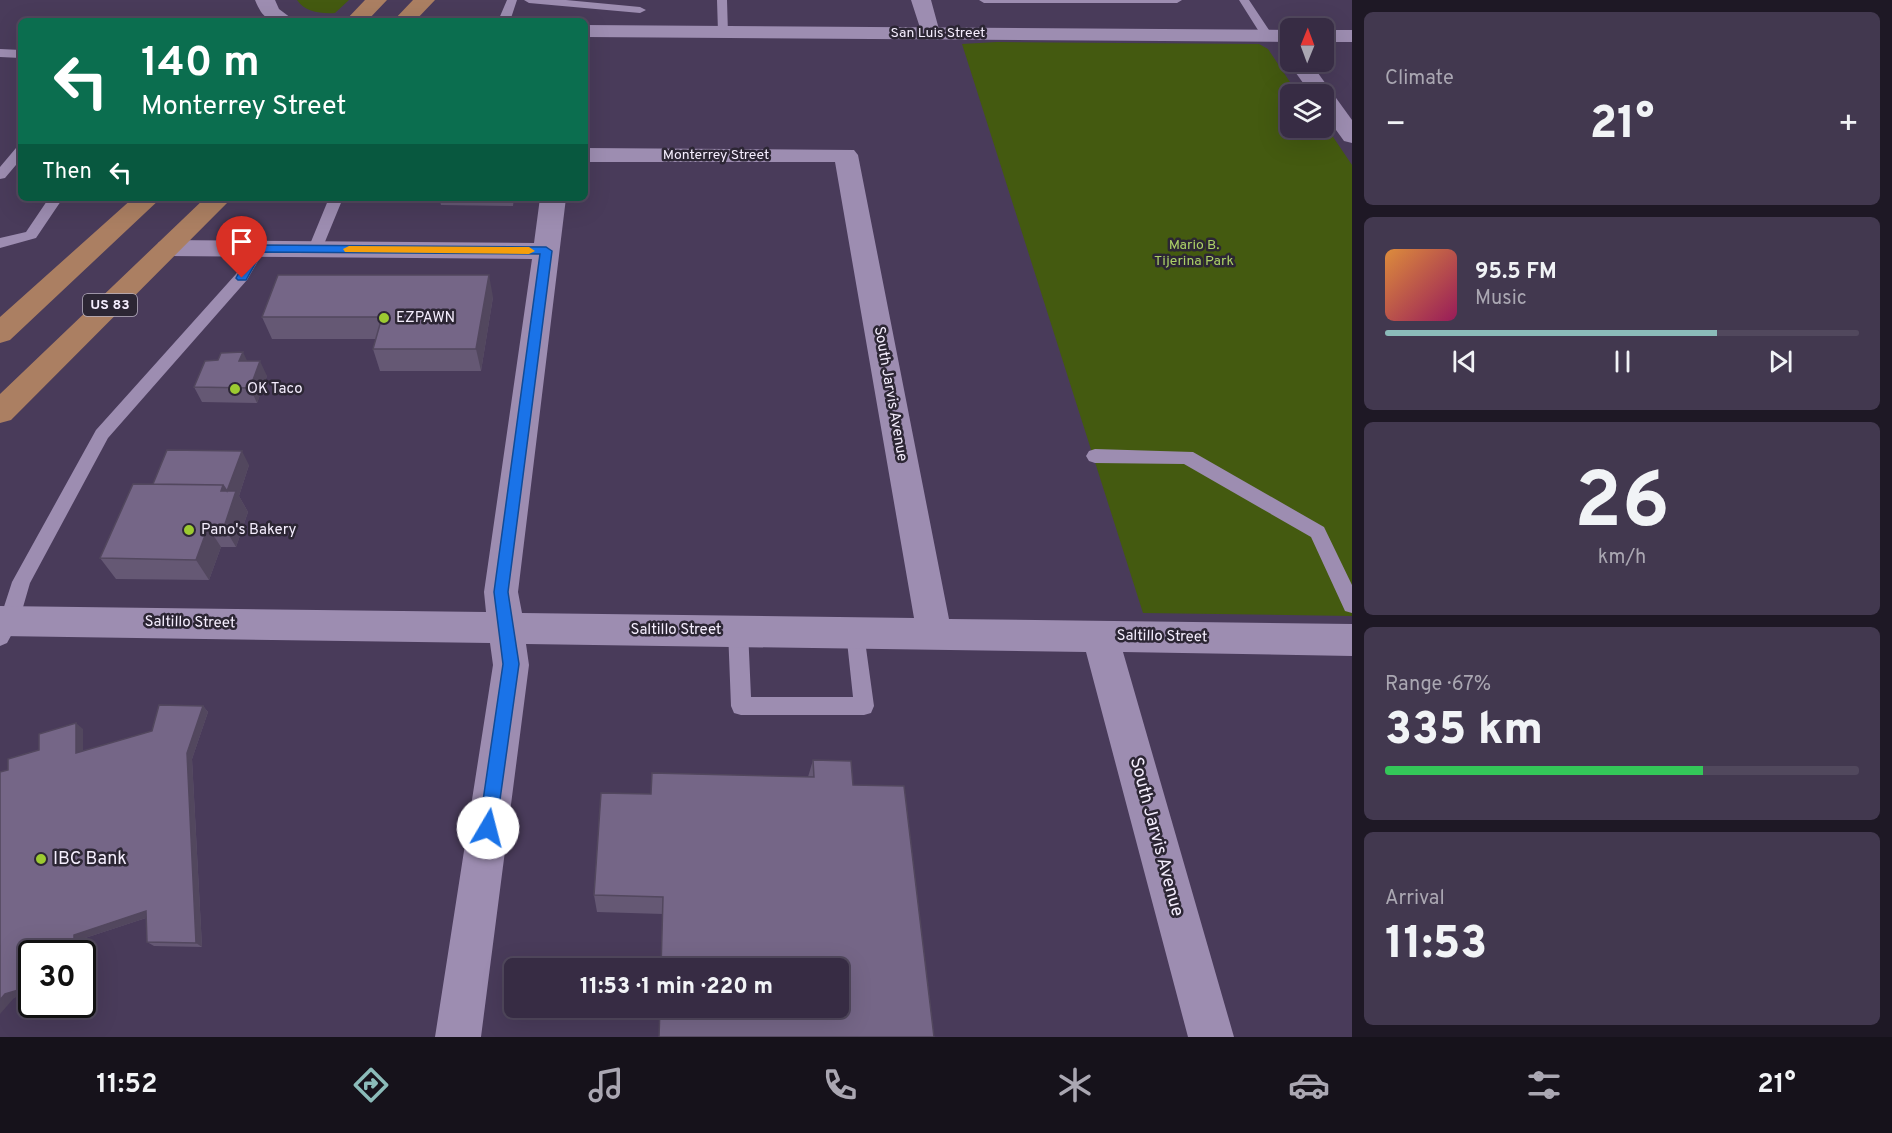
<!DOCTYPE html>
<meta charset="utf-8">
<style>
:root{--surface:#372c44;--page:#42384f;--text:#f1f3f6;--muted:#aaa7b2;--line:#51485d;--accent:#8bbbb9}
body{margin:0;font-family:Overpass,sans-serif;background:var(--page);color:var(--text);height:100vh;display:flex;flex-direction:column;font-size:22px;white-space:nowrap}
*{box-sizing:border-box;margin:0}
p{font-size:20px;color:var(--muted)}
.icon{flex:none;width:33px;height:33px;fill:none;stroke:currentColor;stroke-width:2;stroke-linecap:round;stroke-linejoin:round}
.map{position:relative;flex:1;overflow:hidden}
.details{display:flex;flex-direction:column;gap:12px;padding:12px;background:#1e1825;width:540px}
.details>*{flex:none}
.top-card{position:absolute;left:18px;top:18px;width:570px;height:183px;border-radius:9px;box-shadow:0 6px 24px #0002,0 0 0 2px var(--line);background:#0b6e4f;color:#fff;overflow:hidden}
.needle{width:39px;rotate:1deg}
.buttons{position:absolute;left:1280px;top:18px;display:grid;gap:12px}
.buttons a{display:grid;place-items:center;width:54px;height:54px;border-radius:9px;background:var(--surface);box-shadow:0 6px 24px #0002,0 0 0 2px var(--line);font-size:30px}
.speed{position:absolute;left:18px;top:940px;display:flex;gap:12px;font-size:30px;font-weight:700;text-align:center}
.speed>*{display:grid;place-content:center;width:78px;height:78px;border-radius:50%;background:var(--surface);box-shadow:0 6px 24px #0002,0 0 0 2px var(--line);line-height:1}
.speed .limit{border:3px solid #111;border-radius:9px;background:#fff;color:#111}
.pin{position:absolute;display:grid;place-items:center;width:51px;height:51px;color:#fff;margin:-62px -26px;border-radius:50% 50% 50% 0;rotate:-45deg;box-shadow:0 0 6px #0007}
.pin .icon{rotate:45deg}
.me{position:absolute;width:66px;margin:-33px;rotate:8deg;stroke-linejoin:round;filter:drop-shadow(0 0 4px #0008)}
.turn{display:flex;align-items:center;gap:21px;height:126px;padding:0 24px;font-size:27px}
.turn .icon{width:78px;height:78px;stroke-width:2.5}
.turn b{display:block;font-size:42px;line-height:51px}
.then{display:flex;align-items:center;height:57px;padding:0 24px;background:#0003;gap:12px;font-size:22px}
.big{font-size:45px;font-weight:800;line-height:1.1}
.details .card{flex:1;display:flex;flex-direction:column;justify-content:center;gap:9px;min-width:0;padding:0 21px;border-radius:9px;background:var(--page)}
.details .dial{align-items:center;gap:0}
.dial b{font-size:78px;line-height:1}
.song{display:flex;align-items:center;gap:18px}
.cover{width:72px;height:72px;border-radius:9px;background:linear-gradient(135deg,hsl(30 70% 55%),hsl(330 70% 35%))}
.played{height:6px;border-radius:3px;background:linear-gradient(90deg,var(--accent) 70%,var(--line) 70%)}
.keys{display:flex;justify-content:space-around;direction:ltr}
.heat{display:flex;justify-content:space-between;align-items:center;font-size:33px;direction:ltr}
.charge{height:9px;border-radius:4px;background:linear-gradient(90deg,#34c759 67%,var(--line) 0)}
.trip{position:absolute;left:504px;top:958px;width:345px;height:60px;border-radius:9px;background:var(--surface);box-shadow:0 6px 24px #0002,0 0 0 2px var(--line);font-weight:800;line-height:60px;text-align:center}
.tab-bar{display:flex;height:96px;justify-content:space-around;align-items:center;background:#16121b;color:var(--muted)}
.tab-bar .icon{width:42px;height:42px}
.tab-bar .on{color:var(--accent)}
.tab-bar b{font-size:27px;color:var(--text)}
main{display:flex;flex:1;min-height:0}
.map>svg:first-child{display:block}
.green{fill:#445a10}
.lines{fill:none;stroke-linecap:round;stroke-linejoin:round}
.service{fill:#9d8db1;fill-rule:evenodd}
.minor{fill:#9d8db1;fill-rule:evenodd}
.secondary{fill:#9d8db1;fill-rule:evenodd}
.primary{fill:#ab7f62;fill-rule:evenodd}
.wall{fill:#655874}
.shaded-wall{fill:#52475e}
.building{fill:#756687;stroke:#52475e;stroke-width:1.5}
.route{fill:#1a73e8;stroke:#114b97;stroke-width:1.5}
.slow{fill:#f59e0b}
.poi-dot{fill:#9cca31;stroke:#2c2634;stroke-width:2}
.labels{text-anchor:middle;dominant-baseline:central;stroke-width:5;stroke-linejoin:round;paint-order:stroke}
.far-street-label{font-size:14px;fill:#f5eefe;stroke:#2c2634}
.far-park-label{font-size:14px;fill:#acd167;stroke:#2c2634}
.shield{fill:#2c2634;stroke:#b9b2c1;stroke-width:1.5}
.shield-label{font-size:14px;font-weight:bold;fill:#f5eefe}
.poi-label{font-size:15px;fill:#f5eefe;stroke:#2c2634;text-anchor:start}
.street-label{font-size:15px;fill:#f5eefe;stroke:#2c2634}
.near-street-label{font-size:18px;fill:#f5eefe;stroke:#2c2634}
.near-poi-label{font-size:18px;fill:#f5eefe;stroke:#2c2634;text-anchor:start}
</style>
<main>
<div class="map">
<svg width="1352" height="1037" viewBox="0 0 1352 1037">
<rect width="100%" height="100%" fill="#493b5a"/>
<path class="green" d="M297,0H349L335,13C321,14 305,12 297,0Z
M997,42L1259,44L1268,49L1298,94H1290V128H1323V122L1352,165V616L1143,613L962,44Z"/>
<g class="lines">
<path class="service" d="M507,0H517L510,21H498Z
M524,0H566L640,7L646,10L640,13L529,3Z
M717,0H727L728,34L718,32Z
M979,0H1182L1177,3H984Z
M1239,0H1249L1273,36L1271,38H1263Z
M0,49L21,50V58L0,57Z
M21,147V159L5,178L0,179V167L16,148Z
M49,198H63L36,238L0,248V238L26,232Z
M329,198H343L322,249L315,254L310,252L308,249Z
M258,244L265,249L247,280L108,438L30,583L19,621L7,643L0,646V619L12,582L96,430L236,274L253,246Z
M1095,449L1193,452L1324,527L1352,585V613L1345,611L1311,537L1184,464L1095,463L1089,461L1086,456L1089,451Z
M738,622L745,624L748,630L751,697H853L846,632L849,626L856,624L863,626L874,706L871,713L864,715H741L734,713L731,706L728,630L731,624Z"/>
<path class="minor" d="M911,0H931L940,33L937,37H923Z
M1290,59V62H1310L1352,120V143L1344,141L1323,112V94H1311L1288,62Z
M585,148L854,150L858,155L949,619L1352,624V656L1123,652L1234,1037H1188L1086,652L526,644L529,665L481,1037H435L493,665L490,643L0,636V606L486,612L484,592L532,259L168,256L159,254L155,248L159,242L168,240L534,243L540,198H566L518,592L522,613L914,618L835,162H585Z"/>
<path class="secondary" d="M255,0H275L279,9L295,21C272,21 265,24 255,0Z
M585,25L1290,30V42L585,37Z
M1323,30H1352V42H1323Z"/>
<path class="primary" d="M365,0H387L367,21H345Z
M413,0H435L415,21H393Z
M133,198H161L10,340L0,343V317Z
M205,198H232L11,420L0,423V394Z"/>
</g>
<path class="wall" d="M439,198H514L513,206L441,205Z
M493,297L481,371H380L373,349L376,339H272L262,317Z
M247,361L267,376L257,403L202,402L194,387Z
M249,465L239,496L248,512L236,547H221L209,580L116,579L100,558L153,484Z
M203,706L208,712L192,759L202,947L154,946L147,942L146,918L82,939L14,998L8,770L39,750L83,729V751L152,731Z
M813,760L851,761L663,914L597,912L594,895L651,794L808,777Z"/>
<path class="shaded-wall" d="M489,275L493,297L481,371L476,349Z
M243,352L250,367L239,361Z
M260,361L267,376L257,403L250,388Z
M242,451L249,465L239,496L248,512L236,547L224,527L221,491L223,485Z
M208,527L221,547L209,580L196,560Z
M203,706L208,712L192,759L202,947L196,943L187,753Z
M76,723L83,729V759L76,753Z
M146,911L152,916L82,939V954H74V935Z
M32,986V992L14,998L0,1014V1000L5,994Z"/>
<path class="building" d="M278,275H489L476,349H373L382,317H262Z
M243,352L239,361H260L250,388L194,387L205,361L218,360L221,353Z
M167,450L242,451L227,491L223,485L153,484Z
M133,484L223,485L221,491H236L224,527H208L196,560L100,558Z
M159,705L203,706L187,753L196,943L147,942L146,911L74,935V954H32V986L5,994L0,1000V772L8,770V759L39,750V734L76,723V753L152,731Z
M813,760L851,761L853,785L904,786L934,1037H659L660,1008H838V969H661L663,897L594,895L601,793L651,794L652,773L814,777Z"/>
<path class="route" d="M258,245L546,247L552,251L508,592L519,664L496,828L494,833L488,836L482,833L479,828L503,664L494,592L540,254L262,252L246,280H238L236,278L254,246Z"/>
<path class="slow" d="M349,246L529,247L535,251L529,254L345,252L343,249Z"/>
<g class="poi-dot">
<circle cx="384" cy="318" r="6"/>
<circle cx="235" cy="389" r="6"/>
<circle cx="189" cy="530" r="6"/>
<circle cx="41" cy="859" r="6"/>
</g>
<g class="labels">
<g class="far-street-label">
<text x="938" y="33">San Luis Street</text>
<text x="716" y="155">Monterrey Street</text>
</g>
<g class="far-park-label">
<text x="1194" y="245">Mario B.<tspan x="1194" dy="16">Tijerina Park</tspan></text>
</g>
<rect class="shield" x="83" y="294" width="54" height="22" rx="4.5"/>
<g class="shield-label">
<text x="110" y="305">US 83</text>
</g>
<g class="poi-label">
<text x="396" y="318">EZPAWN</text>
<text x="247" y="389">OK Taco</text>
<text x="201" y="530">Pano's Bakery</text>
</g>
<g class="street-label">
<text transform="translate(890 394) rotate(80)">South Jarvis Avenue</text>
<text transform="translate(190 623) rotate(1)">Saltillo Street</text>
<text x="676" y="630">Saltillo Street</text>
<text transform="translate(1162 637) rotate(1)">Saltillo Street</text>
</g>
<g class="near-street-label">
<text transform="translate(1156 837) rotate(75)">South Jarvis Avenue</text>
</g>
<g class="near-poi-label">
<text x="53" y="859">IBC Bank</text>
</g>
</g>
</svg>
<div class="buttons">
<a><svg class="needle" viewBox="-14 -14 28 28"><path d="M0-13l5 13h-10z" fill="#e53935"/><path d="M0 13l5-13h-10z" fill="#aaa7b2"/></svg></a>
<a><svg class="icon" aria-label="layers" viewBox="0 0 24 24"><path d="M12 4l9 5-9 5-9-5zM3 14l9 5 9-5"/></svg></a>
</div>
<div class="speed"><div class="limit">30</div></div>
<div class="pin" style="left:242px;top:278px;background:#d93025"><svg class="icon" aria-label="arrive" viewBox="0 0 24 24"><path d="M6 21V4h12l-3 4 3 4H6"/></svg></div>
<svg class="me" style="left:488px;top:828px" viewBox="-20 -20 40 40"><circle r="19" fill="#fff"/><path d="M0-13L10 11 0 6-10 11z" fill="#1a73e8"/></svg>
<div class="trip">11:53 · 1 min · 220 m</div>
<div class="top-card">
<div class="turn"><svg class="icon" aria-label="left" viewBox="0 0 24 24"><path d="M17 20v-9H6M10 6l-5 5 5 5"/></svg><div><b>140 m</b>Monterrey Street</div></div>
<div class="then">Then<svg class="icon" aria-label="left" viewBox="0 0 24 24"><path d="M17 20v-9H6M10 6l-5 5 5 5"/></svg></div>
</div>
</div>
<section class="details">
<div class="card"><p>Climate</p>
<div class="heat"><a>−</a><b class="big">21°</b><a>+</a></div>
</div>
<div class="card">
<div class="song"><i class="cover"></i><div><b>95.5 FM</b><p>Music</p></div></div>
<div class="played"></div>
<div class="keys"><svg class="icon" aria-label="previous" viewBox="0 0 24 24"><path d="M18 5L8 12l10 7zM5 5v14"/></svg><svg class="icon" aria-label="pause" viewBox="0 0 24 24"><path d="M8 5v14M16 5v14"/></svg><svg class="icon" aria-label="next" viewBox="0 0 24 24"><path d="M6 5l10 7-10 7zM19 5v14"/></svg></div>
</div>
<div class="card dial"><b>26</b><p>km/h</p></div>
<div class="card"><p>Range · 67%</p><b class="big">335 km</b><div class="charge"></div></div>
<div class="card"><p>Arrival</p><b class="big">11:53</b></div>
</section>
</main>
<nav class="tab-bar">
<b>11:52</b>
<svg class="icon on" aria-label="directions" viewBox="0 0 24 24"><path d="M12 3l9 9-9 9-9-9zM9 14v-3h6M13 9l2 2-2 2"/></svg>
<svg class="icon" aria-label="music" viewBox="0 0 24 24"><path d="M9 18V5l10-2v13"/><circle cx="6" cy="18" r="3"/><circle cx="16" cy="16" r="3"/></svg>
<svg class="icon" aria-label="phone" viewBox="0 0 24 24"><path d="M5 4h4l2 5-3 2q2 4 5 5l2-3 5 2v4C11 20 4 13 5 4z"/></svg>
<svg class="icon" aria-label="climate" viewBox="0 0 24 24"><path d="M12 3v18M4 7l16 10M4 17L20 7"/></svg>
<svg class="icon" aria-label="car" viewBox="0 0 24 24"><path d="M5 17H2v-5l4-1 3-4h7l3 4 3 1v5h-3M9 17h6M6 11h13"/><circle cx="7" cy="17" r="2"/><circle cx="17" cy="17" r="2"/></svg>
<svg class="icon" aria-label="filters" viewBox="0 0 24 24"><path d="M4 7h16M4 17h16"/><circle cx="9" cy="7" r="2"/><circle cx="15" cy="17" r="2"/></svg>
<b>21°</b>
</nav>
